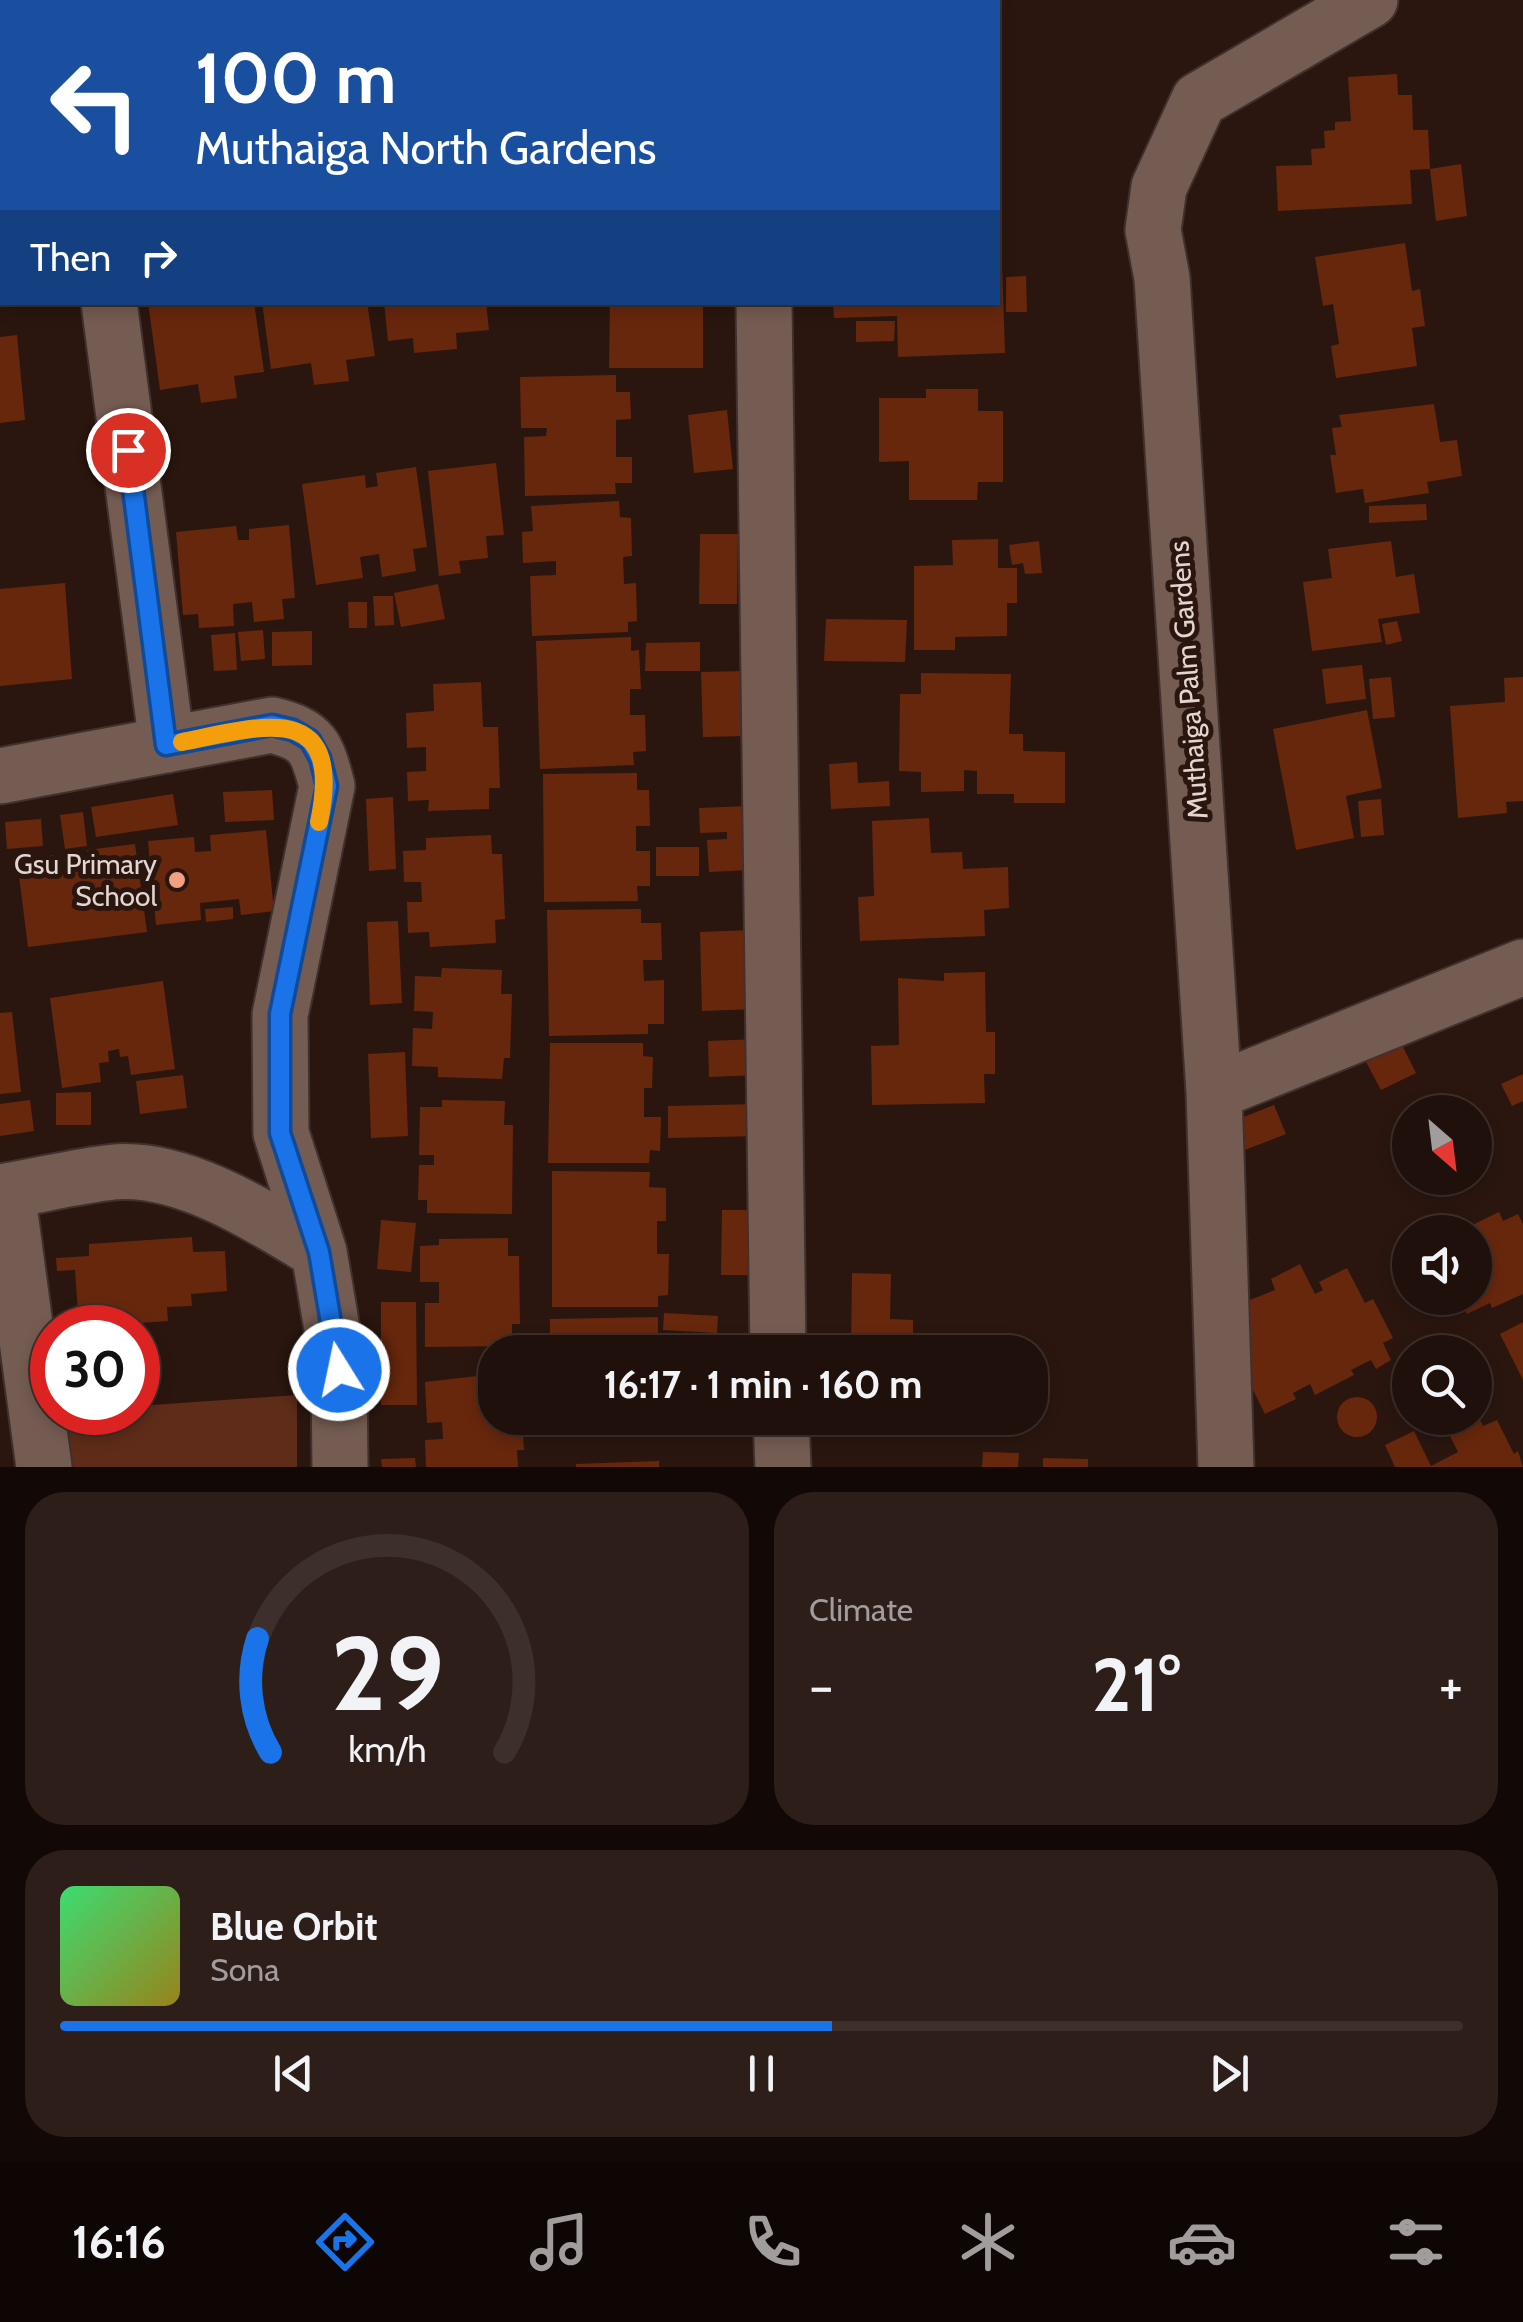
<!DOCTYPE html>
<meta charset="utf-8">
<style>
:root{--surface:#20100b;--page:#2d1e19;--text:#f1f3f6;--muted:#a29d9d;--line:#3d302c;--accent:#1a73e8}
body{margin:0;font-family:Cabin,sans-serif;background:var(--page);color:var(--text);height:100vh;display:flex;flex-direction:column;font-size:38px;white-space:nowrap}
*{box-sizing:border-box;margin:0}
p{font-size:32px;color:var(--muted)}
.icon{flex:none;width:55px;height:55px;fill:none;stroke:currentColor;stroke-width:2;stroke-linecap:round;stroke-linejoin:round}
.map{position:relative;height:1467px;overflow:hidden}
.details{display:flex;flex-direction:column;gap:25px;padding:25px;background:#120906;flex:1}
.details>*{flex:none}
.banner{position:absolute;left:0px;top:0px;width:1000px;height:305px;box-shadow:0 5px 15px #0003,0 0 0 2px var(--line);background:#1a4fa0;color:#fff;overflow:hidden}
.needle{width:65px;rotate:152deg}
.controls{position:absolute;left:1392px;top:1095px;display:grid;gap:20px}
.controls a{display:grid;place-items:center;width:100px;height:100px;border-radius:50%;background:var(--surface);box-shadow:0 5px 15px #0003,0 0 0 2px var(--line);font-size:50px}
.speed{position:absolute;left:30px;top:1305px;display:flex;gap:20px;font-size:50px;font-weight:700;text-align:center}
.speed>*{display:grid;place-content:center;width:130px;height:130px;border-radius:50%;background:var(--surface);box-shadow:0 5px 15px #0003,0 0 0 2px var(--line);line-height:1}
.speed .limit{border:15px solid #d22;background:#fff;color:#111}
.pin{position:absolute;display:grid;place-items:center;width:85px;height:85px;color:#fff;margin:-42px;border:5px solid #fff;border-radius:50%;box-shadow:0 2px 10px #0007}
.me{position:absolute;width:110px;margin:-55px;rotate:350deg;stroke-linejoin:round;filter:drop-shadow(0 0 8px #0008)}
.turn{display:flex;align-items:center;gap:35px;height:210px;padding:0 30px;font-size:45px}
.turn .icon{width:130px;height:130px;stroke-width:2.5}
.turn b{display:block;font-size:70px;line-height:85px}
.then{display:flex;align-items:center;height:95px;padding:0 30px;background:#0003;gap:20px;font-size:38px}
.big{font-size:75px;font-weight:700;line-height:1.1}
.details .tile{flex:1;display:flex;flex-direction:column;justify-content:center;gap:15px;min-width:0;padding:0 35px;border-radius:40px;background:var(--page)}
.details .dial{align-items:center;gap:0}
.dial svg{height:260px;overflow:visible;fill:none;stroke:var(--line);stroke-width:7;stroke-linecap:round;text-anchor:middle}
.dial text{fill:var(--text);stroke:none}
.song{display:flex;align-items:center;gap:30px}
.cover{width:120px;height:120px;border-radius:15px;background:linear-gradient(135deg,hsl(140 70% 55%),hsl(50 70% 35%))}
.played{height:10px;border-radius:5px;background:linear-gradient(90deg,var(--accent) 55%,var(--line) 55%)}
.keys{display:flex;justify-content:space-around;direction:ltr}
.heat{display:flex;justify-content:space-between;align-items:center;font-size:55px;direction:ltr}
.details .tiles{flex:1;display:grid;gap:25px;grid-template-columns:1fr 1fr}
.tile:last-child{grid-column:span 2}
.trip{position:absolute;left:478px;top:1335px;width:570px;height:100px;border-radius:40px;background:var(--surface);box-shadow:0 5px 15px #0003,0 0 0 2px var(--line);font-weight:700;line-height:100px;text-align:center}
.tab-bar{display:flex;height:160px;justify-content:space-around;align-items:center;background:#0d0604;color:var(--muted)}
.tab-bar .icon{width:70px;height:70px}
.tab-bar .active{color:var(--accent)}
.tab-bar b{font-size:45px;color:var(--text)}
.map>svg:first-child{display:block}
.green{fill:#5f2c19}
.building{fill:#67270d}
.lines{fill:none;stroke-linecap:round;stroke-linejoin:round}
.minor-casing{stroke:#40312e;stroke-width:59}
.minor{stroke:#755c53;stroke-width:55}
.route-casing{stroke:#114b97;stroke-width:25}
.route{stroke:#1a73e8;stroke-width:18}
.slow{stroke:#f59e0b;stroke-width:18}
.poi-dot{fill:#f3a082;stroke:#2a160f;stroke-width:4}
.labels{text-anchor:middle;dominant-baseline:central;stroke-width:10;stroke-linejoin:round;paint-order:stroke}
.street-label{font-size:28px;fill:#e3d5cf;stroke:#2a160f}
.poi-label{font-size:28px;fill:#e3d5cf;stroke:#2a160f;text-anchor:end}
</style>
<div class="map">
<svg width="1523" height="1467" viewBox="0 0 1523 1467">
<rect width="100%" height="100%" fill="#2a160f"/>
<path class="green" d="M297,1395V1467H48L52,1412H138V1406Z"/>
<path class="building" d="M1397,74L1398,95H1412L1413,130H1428L1430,169L1410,170L1412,204L1278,211L1276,166L1312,165L1311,149L1325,148L1324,131L1335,130V122L1351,121L1348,77Z
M1461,164L1467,216L1436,221L1430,169Z
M1405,243L1412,291L1420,289L1425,326L1412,328L1417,366L1336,378L1331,346L1339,344L1333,304L1323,306L1315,257Z
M998,264H1002L1005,353L898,357L897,316L834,318L833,302H998Z
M1026,276L1027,312H1006V277Z
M148,302H254L264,372L234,376L237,398L201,403L198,384L160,390Z
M262,302H367L375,356L346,360L349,381L314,385L311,363L271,369Z
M384,302H486L489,330L456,333L457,349L414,353L413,338L388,341Z
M610,302H703V368H609Z
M856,321H895L894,341L856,342Z
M17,335L25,420L0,423V337Z
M616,375V392H630L631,419L616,420V457H632V483H615L616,494L525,496L524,437L546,436L547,428H521L520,377Z
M926,389H978V411H1003V482H978L977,500H909V461L879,462V398H926Z
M1434,404L1440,442L1457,440L1462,476L1427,482L1429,493L1365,503L1363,489L1336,493L1330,455H1336L1332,428L1342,427L1339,415Z
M727,410L733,469L694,473L688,415Z
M496,463L504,535L486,536L488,558L459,561L461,573L439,576L428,471Z
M416,467L427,547L413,549L416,571L382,577L379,554L360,557L363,578L316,585L302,484L365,475L366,488L378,486L376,473Z
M619,501L620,517L631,518L632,556L623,557L624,584L636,583L637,621L628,622V632L532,636L530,576L556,575V561L523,563L522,532L533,531L531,506Z
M1426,504L1427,520L1369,523V506Z
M289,525L295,598L282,599L284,619L254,622L252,602L233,604L234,626L199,628L198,614L183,615L176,532L236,526L238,540H249V529Z
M700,534H738L737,604H699Z
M998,539V568H1017V603H1007V636L955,637V650H914V566L953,565L952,540Z
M1039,541L1042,573L1025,574L1023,563L1012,565L1009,545Z
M1391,541L1396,577L1414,574L1420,613L1378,619L1382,642L1312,651L1303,582L1332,578L1328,549Z
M65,583L72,679L0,686V589Z
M438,584L445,619L401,627L394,593Z
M373,596H393L394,625L375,626Z
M348,602H367V628H349Z
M826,619L907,620L905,662L824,661Z
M1397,621L1402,641L1386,645L1382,624Z
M263,630L265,659L241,661L238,632Z
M312,631V665L272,666V632Z
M235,633L237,670L214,671L211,635Z
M631,637V651L639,650L641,689H630V715H645L646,751L633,752L634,765L540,769L536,641Z
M700,642V671H645L646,643Z
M1362,665L1366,699L1326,704L1322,669Z
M745,671L746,736L703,737L701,672Z
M921,673L1011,674L1009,734H1023V751L1065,752V803H1014V794H977V771L964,770V791L921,792V772L899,771L900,694H921Z
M1391,677L1395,717L1373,719L1369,679Z
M1523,677V801L1506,802L1507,813L1458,818L1450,706L1505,702L1504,678Z
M481,682L483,727H498L500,788H489V809L428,811L429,800L408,801L407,772L426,771V747L407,748L406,713L434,711L433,684Z
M1367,710L1382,788L1346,796L1354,838L1296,850L1273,729Z
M857,762L858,783L889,781L890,806L831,809L829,764Z
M637,773V790H649L650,826H636V851H650V886H637L638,901L544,902L543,774Z
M272,790L274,820L225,822L223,792Z
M173,794L178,825L96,837L91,807Z
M393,797L396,869L369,871L366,799Z
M1381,799L1384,835L1361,837L1358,801Z
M747,806L751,870L709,872L707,840L727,839V832L700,833L699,808Z
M83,812L87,846L65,849L60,815Z
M929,818L931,853L962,852L963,869L1008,867L1009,908L984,910L985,936L860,941L858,897L874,896L872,821Z
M41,819L43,846L7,849L5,822Z
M266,830L274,911L241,915L239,899L200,903L201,920L156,925L148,841L194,837L195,852L211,851L210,835Z
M491,835L492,854H502L505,919L495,920L496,943L430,947L429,932L408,933L407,902H422L421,882H404L403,851L426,850V838Z
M135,844L147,932L28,947L17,860L54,855L56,874L89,869L87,850Z
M656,847H699V876H656Z
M233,907V919L206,922L205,909Z
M641,909V923H661L662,960H643L644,981L664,980V1024H648V1034L549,1036L547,910Z
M398,921L402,1003L370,1005L367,922Z
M753,930L756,1009L702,1011L700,932Z
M442,968L502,970L501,994H512L510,1058H504L502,1079L438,1077V1067L412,1066L413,1028L432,1029L433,1012L414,1011L415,976L441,977Z
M985,972L986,1032H995V1074H984L985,1103L872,1105L871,1046L899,1045L898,978L944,981V973Z
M163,981L175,1069L131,1075L128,1056L120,1057L119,1049L108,1051L109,1062L99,1063L101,1082L62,1088L50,998Z
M12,1012L21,1092L0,1094V1013Z
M758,1039L759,1075L709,1077L708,1041Z
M550,1043H643V1056L653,1057L652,1088H644V1117H661L660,1151L650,1150L649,1163H548Z
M1401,1043L1416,1073L1381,1090L1365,1060Z
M405,1052L408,1136L371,1138L368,1054Z
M1523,1074V1101L1512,1106L1501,1084Z
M183,1075L187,1108L140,1114L136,1081Z
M91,1092V1125H56V1093Z
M30,1100L34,1131L0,1136V1104Z
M442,1100L505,1101L504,1125H513L512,1214L427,1213V1200H418L419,1165H434V1155H419L420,1107H442Z
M760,1104V1136L668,1138V1106Z
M1274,1105L1286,1134L1232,1155L1221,1126Z
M552,1171L650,1172L649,1187L666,1188V1221H657V1254H669L668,1295L658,1296V1307H552Z
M722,1210H765L764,1275H721Z
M1499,1212L1503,1221L1518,1214L1523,1224V1294L1492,1308L1490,1303L1467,1314L1459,1298H1475V1232L1464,1229Z
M381,1220L416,1223L411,1272L377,1269Z
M192,1237L193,1252L225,1251L227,1291L191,1294L192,1306L167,1307L168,1321L95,1326L94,1312L78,1313L75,1270L57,1271L56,1258L89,1256V1244Z
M508,1238V1256H519L520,1324H512V1346L425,1347V1303H439V1282H420V1246L439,1245V1239Z
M1300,1264L1315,1294L1323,1290L1319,1282L1347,1268L1365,1303L1373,1299L1393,1338L1383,1343L1391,1360L1376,1369L1371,1360L1351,1370L1354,1375L1315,1395L1310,1384L1293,1393L1296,1399L1265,1414L1227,1338L1240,1304L1275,1290L1271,1279Z
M852,1273L891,1274L890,1319L913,1320V1352H851Z
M381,1302H416L417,1405H381Z
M664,1313L718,1316L717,1333L663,1330Z
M658,1317V1333H670V1352H550V1319Z
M1523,1322V1380L1500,1334Z
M495,1374V1418H522L524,1450H517L518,1467H426L425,1440L443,1439L442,1422L427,1423L425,1382Z
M1337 1417a20 20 0 1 1 40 0a20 20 0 1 1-40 0Z
M1475,1409L1483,1426L1497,1420L1514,1454L1518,1451L1523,1467H1395L1385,1445L1414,1431L1431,1466L1458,1452L1441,1418H1475Z
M594,1418H676V1423L594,1425Z
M983,1452L1019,1453L1018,1467H982Z
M415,1458L416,1467H382L381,1459Z
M1043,1458L1088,1459V1467H1043Z
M659,1461V1467H576V1464Z"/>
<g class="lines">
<g class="minor-casing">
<path id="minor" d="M0,238H2
M109,302L167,745
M764,302L778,1352
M0,776L272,725C313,735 317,747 327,786L280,1015L281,1133L319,1252L339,1370L340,1467
M1214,1092L1523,967
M7,1191L44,1467
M0,1192C38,1186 76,1176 114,1172C183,1166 262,1217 319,1252
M781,1418L783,1467
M1226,1467L1214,1092L1162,278L1153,230L1159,187L1199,100L1370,0"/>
</g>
<use href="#minor" class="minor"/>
</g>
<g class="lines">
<g class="route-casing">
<path id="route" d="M128,450L166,745L272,725L293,730L310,740L320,758L327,786L280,1014V1133L319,1252L339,1370"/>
</g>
<use href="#route" class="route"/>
<path class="slow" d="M182,742C262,726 345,699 319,822"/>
</g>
<circle class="poi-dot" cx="177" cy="880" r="10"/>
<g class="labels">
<g class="street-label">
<text transform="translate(1188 680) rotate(-94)">Muthaiga Palm Gardens</text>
</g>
<g class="poi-label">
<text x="157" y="864">Gsu Primary<tspan x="157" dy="32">School</tspan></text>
</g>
</g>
</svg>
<div class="controls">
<a><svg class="needle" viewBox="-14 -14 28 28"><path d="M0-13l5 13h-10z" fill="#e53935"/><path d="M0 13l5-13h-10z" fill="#a29d9d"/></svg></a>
<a><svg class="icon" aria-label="sound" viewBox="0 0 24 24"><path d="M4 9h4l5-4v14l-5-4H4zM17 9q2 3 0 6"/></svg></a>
<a><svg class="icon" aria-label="search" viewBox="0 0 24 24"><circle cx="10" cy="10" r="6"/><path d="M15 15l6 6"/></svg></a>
</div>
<div class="speed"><div class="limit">30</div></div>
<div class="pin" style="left:128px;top:450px;background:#d93025"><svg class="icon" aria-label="arrive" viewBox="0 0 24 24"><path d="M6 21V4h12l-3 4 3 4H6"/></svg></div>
<svg class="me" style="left:339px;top:1370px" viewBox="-20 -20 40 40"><circle r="17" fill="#1a73e8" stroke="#fff" stroke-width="3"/><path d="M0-11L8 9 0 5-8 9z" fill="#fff"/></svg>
<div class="trip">16:17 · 1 min · 160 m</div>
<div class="banner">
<div class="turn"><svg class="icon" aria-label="left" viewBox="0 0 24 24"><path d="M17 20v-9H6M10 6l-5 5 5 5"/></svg><div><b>100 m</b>Muthaiga North Gardens</div></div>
<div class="then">Then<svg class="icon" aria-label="right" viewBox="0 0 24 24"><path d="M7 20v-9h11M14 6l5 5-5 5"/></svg></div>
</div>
</div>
<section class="details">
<div class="tiles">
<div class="tile dial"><svg viewBox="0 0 100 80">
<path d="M14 69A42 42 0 1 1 86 69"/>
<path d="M14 69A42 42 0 0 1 10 34" stroke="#1a73e8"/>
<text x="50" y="56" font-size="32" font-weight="700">29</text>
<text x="50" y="72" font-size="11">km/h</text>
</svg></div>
<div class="tile"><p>Climate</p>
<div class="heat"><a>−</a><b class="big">21°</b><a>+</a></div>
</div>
<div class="tile">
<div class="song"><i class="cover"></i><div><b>Blue Orbit</b><p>Sona</p></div></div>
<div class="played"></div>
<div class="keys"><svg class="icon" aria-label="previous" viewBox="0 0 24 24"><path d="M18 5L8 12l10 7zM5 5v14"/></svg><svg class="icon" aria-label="pause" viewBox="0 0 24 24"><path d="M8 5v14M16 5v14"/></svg><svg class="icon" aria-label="next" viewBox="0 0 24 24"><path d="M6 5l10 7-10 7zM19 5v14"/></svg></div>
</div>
</div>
</section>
<nav class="tab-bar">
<b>16:16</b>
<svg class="icon active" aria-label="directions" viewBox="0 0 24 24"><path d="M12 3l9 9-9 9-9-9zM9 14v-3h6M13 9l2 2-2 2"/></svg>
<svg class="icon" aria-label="music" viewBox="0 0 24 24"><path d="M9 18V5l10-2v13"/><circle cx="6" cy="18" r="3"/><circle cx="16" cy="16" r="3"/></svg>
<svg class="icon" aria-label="phone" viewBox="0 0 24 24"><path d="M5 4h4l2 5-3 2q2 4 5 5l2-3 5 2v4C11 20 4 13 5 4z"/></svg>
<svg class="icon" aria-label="climate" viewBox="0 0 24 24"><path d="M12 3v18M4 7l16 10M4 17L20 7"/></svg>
<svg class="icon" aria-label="car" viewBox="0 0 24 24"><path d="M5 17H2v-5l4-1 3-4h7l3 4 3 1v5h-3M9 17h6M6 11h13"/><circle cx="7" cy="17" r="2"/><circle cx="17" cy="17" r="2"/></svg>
<svg class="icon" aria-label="filters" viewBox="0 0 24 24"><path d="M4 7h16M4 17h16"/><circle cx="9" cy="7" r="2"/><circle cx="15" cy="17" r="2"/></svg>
</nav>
